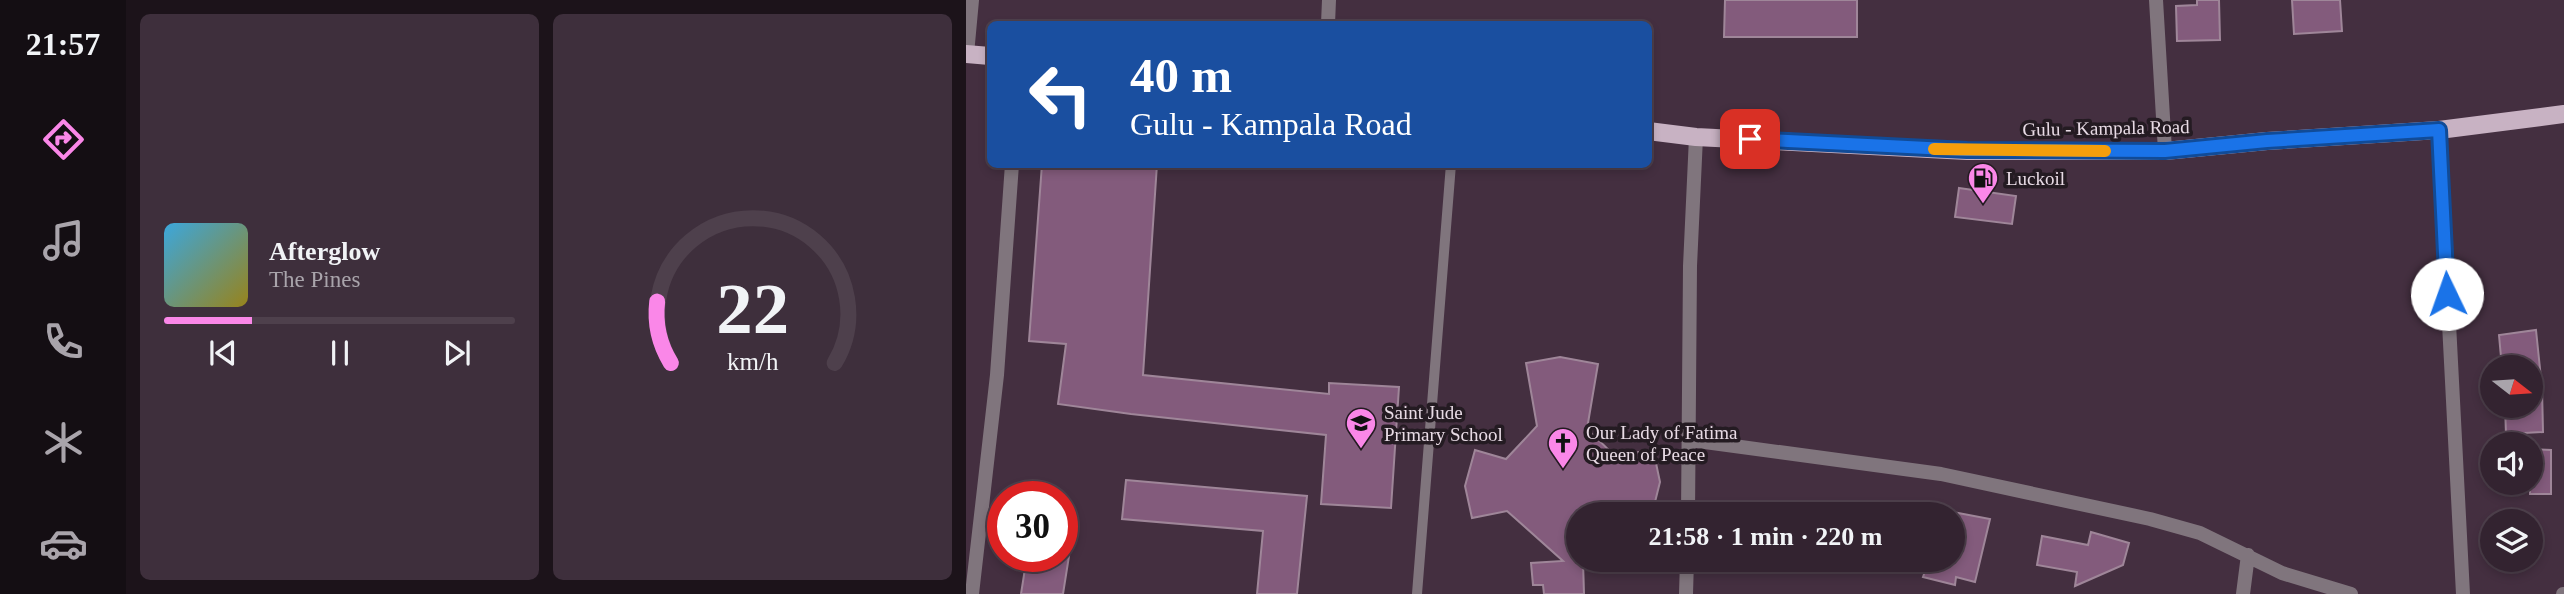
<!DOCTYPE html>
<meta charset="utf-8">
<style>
:root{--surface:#332330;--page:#3e2f3c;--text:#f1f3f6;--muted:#a9a4ab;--line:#4e404c;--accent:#fa87e8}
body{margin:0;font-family:"Times New Roman",serif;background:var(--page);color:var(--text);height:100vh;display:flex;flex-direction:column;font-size:26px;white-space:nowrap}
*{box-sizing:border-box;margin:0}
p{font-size:23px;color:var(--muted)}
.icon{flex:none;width:38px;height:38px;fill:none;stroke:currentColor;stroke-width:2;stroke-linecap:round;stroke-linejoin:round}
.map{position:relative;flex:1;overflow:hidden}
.drawer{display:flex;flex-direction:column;gap:14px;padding:14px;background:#1c131a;width:840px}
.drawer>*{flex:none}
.hud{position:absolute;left:21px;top:21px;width:665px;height:147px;border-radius:10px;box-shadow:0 4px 10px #0003,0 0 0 2px var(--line);background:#1a4fa0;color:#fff;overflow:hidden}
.needle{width:46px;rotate:107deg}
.controls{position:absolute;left:1514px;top:355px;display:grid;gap:14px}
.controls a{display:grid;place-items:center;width:63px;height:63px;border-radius:50%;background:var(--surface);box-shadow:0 4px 10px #0003,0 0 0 2px var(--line);font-size:35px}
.speed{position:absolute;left:21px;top:481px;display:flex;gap:14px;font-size:35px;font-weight:700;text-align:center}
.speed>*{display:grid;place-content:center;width:91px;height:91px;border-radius:50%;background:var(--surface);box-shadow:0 4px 10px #0003,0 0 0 2px var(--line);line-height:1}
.speed .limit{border:10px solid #d22;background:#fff;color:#111}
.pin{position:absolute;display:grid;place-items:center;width:60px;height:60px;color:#fff;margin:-30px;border-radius:14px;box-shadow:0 4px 10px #0006}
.me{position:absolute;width:77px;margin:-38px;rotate:357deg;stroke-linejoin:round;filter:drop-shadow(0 0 5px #0008)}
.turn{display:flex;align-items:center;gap:24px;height:147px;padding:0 28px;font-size:32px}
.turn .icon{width:91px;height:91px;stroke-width:2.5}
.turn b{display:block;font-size:49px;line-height:60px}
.drawer .widget{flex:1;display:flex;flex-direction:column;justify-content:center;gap:10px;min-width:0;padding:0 24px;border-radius:10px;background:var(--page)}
.drawer .dial{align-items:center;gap:0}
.dial svg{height:182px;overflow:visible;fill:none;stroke:var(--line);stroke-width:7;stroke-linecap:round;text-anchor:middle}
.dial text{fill:var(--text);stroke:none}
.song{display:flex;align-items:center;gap:21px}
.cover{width:84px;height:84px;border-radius:10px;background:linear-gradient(135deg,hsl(200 70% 55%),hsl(50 70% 35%))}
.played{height:7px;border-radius:4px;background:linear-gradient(90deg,var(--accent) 25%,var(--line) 25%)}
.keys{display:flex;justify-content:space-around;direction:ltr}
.drawer .tiles{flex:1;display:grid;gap:14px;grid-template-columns:repeat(2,1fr)}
.trip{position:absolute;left:600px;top:502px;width:399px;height:70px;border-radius:35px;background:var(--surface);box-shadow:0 4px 10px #0003,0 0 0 2px var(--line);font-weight:700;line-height:70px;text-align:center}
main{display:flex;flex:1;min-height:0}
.tabs{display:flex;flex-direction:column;width:126px;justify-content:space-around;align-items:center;background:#140e13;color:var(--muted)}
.tabs .icon{width:49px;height:49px}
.tabs .active{color:var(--accent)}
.tabs b{font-size:32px;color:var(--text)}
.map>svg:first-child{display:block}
.building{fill:#835b7c;stroke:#9f8699;stroke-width:2}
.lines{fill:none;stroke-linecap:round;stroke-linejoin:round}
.service{stroke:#80757d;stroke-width:10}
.minor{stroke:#80757d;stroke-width:14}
.primary{stroke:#c8b2c3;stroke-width:18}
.route-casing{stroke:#114b97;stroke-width:18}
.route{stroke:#1a73e8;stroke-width:12}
.slow{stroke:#f59e0b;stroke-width:12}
.labels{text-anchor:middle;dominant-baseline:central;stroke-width:7;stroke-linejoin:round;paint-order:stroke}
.street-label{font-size:19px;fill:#e8dbe5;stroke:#241b22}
.poi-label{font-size:19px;fill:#e8dbe5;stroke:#241b22;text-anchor:start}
</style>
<main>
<nav class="tabs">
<b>21:57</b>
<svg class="icon active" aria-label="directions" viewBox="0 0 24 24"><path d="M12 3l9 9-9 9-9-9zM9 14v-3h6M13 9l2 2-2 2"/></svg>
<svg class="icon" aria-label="music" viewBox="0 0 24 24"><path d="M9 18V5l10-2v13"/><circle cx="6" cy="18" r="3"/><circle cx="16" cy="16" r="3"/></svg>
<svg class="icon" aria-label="phone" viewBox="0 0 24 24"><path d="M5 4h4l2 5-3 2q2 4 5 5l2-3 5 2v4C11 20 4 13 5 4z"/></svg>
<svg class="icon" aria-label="climate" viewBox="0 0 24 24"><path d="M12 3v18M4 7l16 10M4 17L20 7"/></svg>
<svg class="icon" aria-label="car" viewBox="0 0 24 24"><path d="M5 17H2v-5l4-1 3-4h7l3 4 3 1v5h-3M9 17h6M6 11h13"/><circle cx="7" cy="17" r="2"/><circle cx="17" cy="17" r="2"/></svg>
</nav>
<section class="drawer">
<div class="tiles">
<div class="widget">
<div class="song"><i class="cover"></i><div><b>Afterglow</b><p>The Pines</p></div></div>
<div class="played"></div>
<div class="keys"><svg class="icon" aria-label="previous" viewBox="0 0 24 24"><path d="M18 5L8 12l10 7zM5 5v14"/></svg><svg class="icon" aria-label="pause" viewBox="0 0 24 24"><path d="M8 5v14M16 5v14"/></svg><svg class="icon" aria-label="next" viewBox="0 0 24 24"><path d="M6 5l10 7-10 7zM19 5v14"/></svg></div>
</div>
<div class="widget dial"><svg viewBox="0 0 100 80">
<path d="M14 69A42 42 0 1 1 86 69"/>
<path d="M14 69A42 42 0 0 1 8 42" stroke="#fa87e8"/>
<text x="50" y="56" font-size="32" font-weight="700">22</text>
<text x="50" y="72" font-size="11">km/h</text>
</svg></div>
</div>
</section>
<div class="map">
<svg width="1598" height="594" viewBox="0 0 1598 594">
<rect width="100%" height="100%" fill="#442f40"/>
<path class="building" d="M759,0H891V37H758Z
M1231,0H1253L1254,40L1211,41L1210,6L1231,5Z
M1326,0H1374L1376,31L1328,34Z
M76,164H191L177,375L363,394V383L433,387L425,508L355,504L360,435L165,414L92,404L100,344L63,341Z
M993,188L1050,196L1046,224L989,217Z
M1570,330L1576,388L1577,432L1540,434L1539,406H1564V368H1536L1533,335Z
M594,357L632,364L621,429L650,457L687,449L694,482L686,514L651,507L643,514H612V561H617L618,594H578L577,585H567L565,563L597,561L541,511L506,518L499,486L509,450L540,459L571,426L560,363Z
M1564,449L1585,450V494H1564Z
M160,480L341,496L331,594H291L297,531L156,519Z
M987,512L1024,519L1009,582L990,577L989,585L957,577L963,560H987Z
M1125,532L1163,543L1157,565L1109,586L1111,572L1071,565L1076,536L1122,545Z
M61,556H103L97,594H55Z"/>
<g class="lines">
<path class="service" d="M451,594L485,164"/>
<path class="minor" d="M1190,0L1199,151
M362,24L363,0
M1,54L6,0
M1473,130L1497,594
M724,440L975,474L1184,519L1234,533L1316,573L1385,594
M722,514L724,266L730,137
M6,594L31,375L46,164
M720,594L721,560
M1277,594L1282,555
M1597,594H1598"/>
<path class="primary" d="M0,54L24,56
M682,131L730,137L1001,151H1199L1301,141L1473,130L1598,114"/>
</g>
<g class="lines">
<g class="route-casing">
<path id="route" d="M784,139L1001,150L1199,151L1301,141L1473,130L1481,294"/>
</g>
<use href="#route" class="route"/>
<path class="slow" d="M968,149L1139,151"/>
</g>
<defs>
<g id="fuel-pin" transform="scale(1.575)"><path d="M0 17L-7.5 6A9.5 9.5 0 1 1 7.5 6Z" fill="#fa87e8" stroke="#241b22"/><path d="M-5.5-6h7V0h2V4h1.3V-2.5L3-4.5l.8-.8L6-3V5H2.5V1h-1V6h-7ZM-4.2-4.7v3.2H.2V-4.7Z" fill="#111"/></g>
<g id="school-pin" transform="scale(1.575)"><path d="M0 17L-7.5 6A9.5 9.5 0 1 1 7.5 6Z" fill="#fa87e8" stroke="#241b22"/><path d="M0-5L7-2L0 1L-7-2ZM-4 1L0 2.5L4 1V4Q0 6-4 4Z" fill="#111"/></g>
<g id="church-pin" transform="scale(1.575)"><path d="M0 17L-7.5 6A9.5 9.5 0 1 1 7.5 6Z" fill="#fa87e8" stroke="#241b22"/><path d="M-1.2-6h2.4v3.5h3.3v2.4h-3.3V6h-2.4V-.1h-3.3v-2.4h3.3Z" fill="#111"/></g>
</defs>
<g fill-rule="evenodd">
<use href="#fuel-pin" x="1017" y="178"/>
<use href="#school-pin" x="395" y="423"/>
<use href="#church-pin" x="597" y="443"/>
</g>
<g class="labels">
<g class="street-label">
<text transform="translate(1140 128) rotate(-1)">Gulu - Kampala Road</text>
</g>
<g class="poi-label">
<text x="1040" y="178">Luckoil</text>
<text x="418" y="412">Saint Jude<tspan x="418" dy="22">Primary School</tspan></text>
<text x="620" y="432">Our Lady of Fatima<tspan x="620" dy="22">Queen of Peace</tspan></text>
</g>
</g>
</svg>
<div class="controls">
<a><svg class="needle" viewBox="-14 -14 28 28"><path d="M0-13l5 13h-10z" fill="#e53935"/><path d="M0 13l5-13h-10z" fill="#a9a4ab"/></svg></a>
<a><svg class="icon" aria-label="sound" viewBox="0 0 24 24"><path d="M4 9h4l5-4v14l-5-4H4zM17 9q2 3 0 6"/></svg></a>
<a><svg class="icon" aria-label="layers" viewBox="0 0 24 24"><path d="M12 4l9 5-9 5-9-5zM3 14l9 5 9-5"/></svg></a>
</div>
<div class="speed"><div class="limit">30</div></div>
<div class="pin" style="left:784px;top:139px;background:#d93025"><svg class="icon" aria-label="arrive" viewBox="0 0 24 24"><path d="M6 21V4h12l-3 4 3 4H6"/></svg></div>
<svg class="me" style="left:1481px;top:294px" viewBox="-20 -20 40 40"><circle r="19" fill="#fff"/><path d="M0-13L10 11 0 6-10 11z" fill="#1a73e8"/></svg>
<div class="trip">21:58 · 1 min · 220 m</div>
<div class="hud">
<div class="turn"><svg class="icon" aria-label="left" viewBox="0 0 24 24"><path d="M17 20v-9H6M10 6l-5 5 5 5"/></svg><div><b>40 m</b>Gulu - Kampala Road</div></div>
</div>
</div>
</main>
